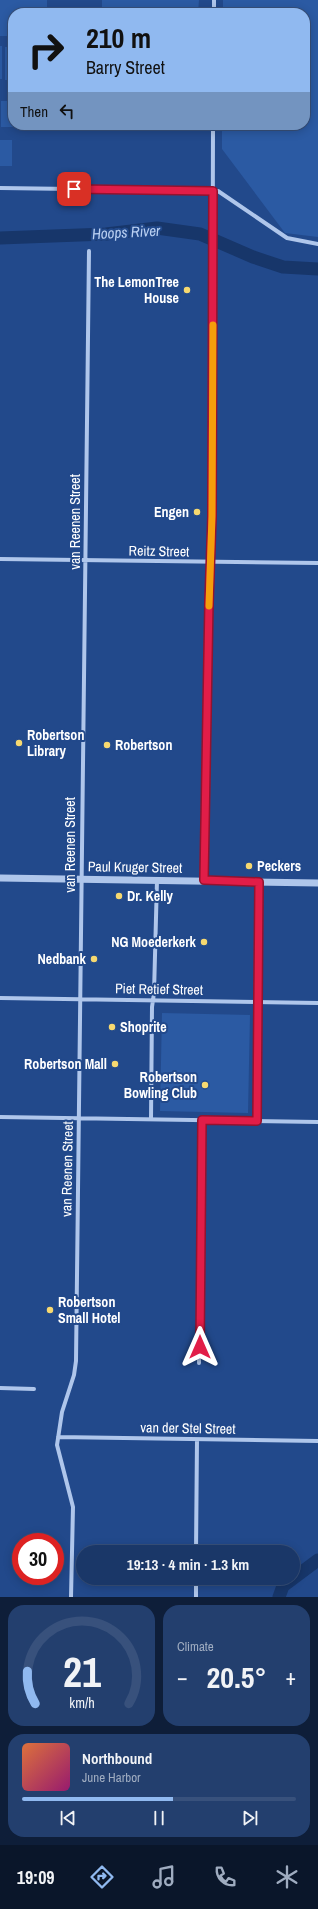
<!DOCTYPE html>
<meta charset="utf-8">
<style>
:root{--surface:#1a3768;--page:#233f6e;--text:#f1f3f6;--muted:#9facc0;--line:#38517c;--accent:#90b9f0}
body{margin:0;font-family:"Archivo Narrow",sans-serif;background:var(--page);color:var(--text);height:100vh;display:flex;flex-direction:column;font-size:15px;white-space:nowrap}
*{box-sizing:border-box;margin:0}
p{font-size:13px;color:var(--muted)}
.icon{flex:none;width:22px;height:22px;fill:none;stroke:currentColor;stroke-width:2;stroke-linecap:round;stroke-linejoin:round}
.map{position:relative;height:1597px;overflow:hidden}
.drawer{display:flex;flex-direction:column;gap:8px;padding:8px;background:#0e1e39;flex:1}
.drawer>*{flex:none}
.banner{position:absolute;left:8px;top:8px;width:302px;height:122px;border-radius:16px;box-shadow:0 2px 10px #0003,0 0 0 1px var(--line);background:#90b9f0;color:#111;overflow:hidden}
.speed{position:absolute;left:12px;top:1533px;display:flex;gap:8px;font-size:20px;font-weight:700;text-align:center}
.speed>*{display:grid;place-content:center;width:52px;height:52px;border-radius:50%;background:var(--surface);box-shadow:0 2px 10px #0003,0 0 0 1px var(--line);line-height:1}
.speed .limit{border:6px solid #d22;background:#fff;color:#111}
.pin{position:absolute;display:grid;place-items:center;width:34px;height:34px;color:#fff;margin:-17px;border-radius:8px;box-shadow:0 2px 6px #0006}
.me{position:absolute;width:44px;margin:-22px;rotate:0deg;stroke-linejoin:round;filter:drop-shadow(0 0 3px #0008)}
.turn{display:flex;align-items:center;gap:14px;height:84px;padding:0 12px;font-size:18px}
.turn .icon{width:52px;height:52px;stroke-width:2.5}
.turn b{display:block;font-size:28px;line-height:34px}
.then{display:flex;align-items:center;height:38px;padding:0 12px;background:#0003;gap:8px;font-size:15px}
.big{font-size:30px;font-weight:700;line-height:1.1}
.drawer .tile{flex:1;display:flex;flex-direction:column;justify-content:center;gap:6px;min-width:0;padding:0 14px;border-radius:16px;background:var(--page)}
.drawer .dial{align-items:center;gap:0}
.dial svg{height:104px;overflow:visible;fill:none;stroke:var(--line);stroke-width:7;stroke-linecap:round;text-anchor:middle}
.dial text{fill:var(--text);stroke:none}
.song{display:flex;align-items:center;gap:12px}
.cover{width:48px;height:48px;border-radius:6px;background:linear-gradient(135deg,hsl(20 70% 55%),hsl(320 70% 35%))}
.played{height:4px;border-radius:2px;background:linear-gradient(90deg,var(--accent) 55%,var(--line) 55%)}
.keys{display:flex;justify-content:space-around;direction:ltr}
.heat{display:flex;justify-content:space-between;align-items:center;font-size:22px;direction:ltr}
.drawer .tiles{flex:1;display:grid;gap:8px;grid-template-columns:1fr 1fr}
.tile:last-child{grid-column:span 2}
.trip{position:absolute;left:76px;top:1545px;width:224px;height:40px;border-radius:20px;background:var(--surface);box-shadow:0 2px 10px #0003,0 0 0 1px var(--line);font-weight:700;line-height:40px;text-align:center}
.dock{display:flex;height:64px;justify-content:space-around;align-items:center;background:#0a162a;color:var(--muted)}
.dock .icon{width:28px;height:28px}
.dock .active{color:var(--accent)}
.dock b{font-size:18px;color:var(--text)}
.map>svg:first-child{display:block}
.green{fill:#2b5aa3}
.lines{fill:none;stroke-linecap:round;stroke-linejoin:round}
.river{stroke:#17366a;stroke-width:13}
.minor{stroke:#afc6eb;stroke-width:4}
.tertiary{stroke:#afc6eb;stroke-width:7}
.route-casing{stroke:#92132f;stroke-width:10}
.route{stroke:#e11d48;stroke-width:7}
.slow{stroke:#f59e0b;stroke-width:7}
.poi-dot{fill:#f7d970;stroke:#22498b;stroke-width:1.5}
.labels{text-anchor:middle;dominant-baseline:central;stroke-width:4;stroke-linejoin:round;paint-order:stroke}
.poi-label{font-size:14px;font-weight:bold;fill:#fff;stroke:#22498b;text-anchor:end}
.street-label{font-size:14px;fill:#fff;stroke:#22498b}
.water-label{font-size:15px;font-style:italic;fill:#bad0f2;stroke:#22498b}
</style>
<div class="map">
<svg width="318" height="1597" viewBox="0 0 318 1597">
<rect width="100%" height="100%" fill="#22498b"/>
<path class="green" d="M0,0H47V13H13V36H0Z
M102,0H199L198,13H102Z
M223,0H318V237L285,233L222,149V125H305V13H223Z
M0,46H2V79H0Z
M5,47H13V80H5Z
M1,101H13V127H1Z
M0,140H12V166H0Z
M162,1013L250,1015L248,1113L160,1111Z"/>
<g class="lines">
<path class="river" d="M0,238L106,234L157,228L200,234L253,257L283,267L318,269
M279,1597L283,1586L318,1560"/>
<path class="minor" d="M214,13V0
M0,188L218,191L287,238L318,244
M0,559L318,563
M204,880L209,602L212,516L213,125
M0,998L318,1003
M0,1117L318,1122
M151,1119L152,1007L154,993L157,880
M257,1121L259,882
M199,1363L202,1120
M0,1388L34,1389
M58,1437L318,1441
M196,1552L197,1440
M71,1597L73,1507L57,1445L62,1412L74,1375L76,1361C80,991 84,621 89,251
M196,1597V1578"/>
<path class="tertiary" d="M0,878L318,883"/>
</g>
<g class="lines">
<g class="route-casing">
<path id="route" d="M74,189L213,191L212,516L209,602L204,880L259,882L257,1121L202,1120L200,1347"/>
</g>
<use href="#route" class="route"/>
<path class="slow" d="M209,606L212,516L213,325"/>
</g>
<g class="poi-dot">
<circle cx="187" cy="290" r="4"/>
<circle cx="197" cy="512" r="4"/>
<circle cx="19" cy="743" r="4"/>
<circle cx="107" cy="745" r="4"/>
<circle cx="249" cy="866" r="4"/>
<circle cx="119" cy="896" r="4"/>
<circle cx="204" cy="942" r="4"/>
<circle cx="94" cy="959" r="4"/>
<circle cx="112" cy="1027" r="4"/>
<circle cx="115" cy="1064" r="4"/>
<circle cx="205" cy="1085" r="4"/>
<circle cx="50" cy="1310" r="4"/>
</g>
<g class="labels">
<g class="poi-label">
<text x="179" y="282">The LemonTree<tspan x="179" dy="16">House</tspan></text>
<text x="189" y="512">Engen</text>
<text x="27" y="735" text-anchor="start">Robertson<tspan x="27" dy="16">Library</tspan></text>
<text x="115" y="745" text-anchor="start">Robertson</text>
<text x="257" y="866" text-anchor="start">Peckers</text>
<text x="127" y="896" text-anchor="start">Dr. Kelly</text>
<text x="196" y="942">NG Moederkerk</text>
<text x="86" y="959">Nedbank</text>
<text x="120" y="1027" text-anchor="start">Shoprite</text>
<text x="107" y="1064">Robertson Mall</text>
<text x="197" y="1077">Robertson<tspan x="197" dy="16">Bowling Club</tspan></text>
<text x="58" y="1302" text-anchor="start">Robertson<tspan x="58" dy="16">Small Hotel</tspan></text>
</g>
<g class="street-label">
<text transform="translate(75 522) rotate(-90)">van Reenen Street</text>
<text transform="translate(159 551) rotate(1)">Reitz Street</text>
<text transform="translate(70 845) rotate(-90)">van Reenen Street</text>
<text transform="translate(135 867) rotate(1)">Paul Kruger Street</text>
<text transform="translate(159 989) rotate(1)">Piet Retief Street</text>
<text transform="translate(67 1169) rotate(-89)">van Reenen Street</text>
<text transform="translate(188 1428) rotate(1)">van der Stel Street</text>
</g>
<g class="water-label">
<text transform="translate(126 232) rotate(-3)">Hoops River</text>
</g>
</g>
</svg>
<div class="speed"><div class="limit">30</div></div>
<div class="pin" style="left:74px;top:189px;background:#d93025"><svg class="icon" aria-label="arrive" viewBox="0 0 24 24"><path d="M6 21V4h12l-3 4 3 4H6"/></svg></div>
<svg class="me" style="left:200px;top:1347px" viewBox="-20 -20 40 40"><path d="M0-17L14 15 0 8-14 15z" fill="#e11d48" stroke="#fff" stroke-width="4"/></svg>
<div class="trip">19:13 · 4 min · 1.3 km</div>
<div class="banner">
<div class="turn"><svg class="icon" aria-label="right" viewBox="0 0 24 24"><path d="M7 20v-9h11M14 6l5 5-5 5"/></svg><div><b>210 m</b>Barry Street</div></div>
<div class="then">Then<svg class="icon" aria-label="left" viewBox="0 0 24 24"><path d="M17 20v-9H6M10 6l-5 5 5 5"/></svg></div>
</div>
</div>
<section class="drawer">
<div class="tiles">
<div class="tile dial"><svg viewBox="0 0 100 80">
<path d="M14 69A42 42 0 1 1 86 69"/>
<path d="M14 69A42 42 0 0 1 8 44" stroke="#90b9f0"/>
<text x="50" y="56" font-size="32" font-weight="700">21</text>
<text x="50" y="72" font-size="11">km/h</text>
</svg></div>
<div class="tile"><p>Climate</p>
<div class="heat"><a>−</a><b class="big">20.5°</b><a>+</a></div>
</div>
<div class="tile">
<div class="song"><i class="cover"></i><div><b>Northbound</b><p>June Harbor</p></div></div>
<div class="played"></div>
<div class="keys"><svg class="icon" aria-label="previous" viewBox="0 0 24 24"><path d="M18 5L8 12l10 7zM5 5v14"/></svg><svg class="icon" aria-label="pause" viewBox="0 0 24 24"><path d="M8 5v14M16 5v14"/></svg><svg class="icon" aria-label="next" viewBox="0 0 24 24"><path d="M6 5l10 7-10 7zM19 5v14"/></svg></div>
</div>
</div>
</section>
<nav class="dock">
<b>19:09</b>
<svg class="icon active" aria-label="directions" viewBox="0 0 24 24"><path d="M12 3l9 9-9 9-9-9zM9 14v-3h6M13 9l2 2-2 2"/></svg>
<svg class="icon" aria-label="music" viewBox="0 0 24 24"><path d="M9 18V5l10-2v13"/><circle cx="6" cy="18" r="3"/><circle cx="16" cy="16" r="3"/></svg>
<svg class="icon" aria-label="phone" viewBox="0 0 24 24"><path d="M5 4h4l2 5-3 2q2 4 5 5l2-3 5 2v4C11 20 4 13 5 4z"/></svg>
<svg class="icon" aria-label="climate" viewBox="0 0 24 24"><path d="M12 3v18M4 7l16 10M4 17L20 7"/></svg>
</nav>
